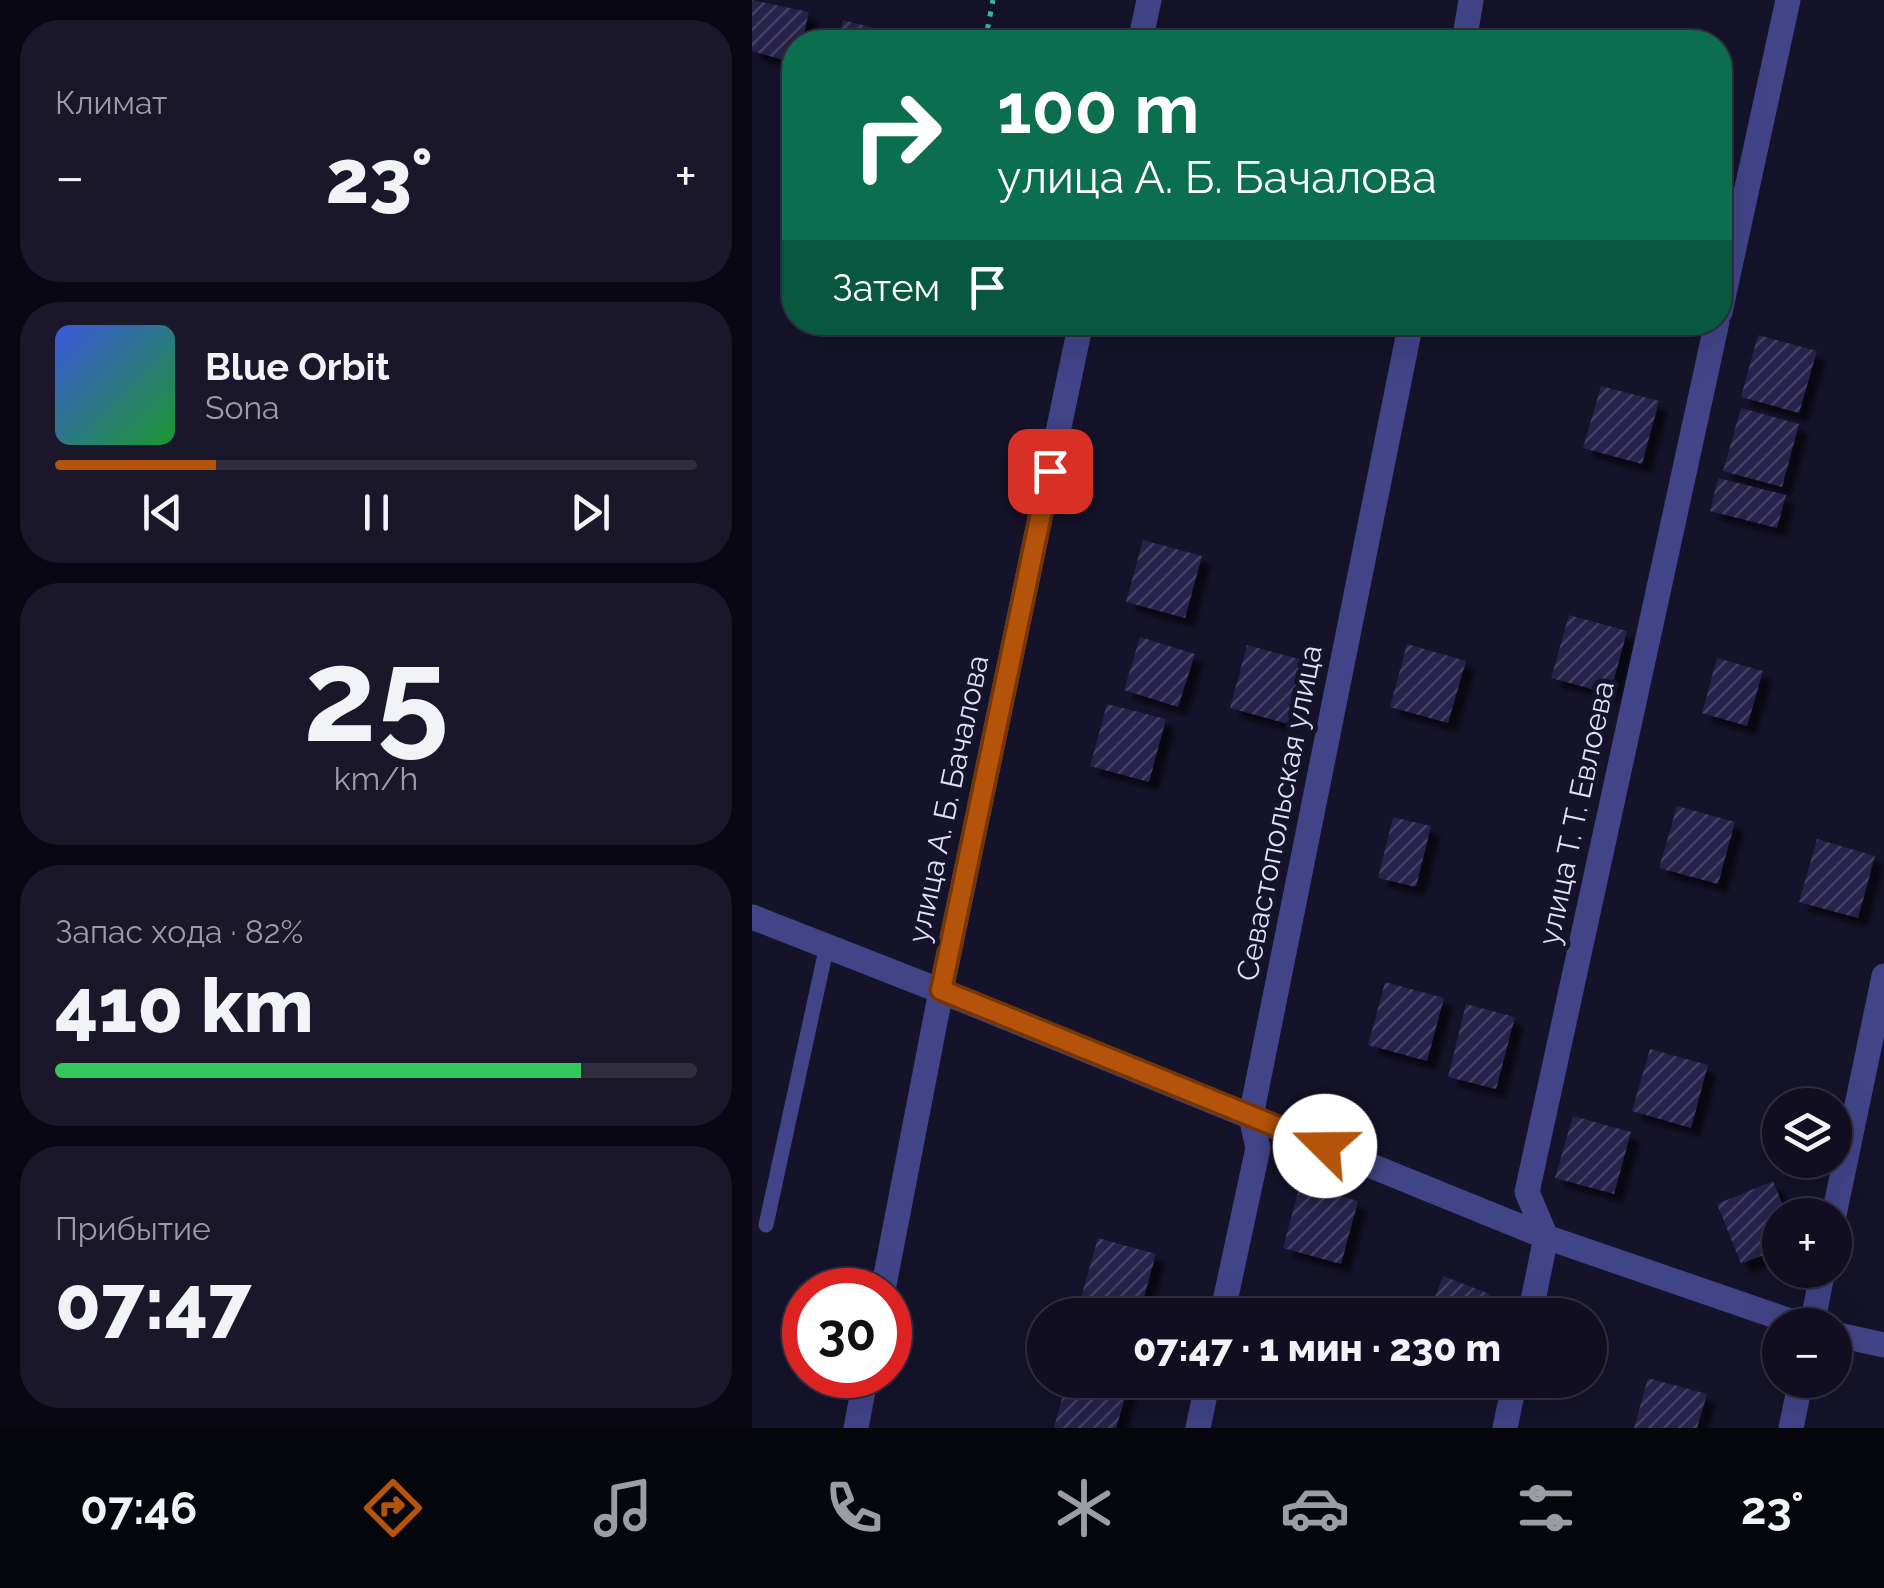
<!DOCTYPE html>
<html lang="ru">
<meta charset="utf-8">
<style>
:root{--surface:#100e20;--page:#191729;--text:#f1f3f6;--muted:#9c9ca5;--line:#302e3e;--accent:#b45309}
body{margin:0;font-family:Raleway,sans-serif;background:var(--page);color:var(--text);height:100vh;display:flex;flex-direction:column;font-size:38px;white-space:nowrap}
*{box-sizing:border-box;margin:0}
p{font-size:32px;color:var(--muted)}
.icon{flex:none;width:55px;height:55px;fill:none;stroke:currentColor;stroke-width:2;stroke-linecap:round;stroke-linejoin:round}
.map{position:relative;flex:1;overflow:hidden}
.details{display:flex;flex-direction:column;gap:20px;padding:20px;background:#090812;width:752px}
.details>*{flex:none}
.hud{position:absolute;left:30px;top:30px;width:950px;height:305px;border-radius:40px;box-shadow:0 10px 40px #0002,0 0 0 2px var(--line);background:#0b6e4f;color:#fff;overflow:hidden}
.fabs{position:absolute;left:1010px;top:1088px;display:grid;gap:20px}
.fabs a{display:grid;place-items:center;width:90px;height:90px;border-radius:50%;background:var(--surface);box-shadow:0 10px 40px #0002,0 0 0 2px var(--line);font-size:50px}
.speed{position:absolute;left:30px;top:1268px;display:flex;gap:20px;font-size:50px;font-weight:700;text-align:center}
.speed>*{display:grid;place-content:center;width:130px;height:130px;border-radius:50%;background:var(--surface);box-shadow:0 10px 40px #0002,0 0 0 2px var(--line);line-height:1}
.speed .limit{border:15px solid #d22;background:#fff;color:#111}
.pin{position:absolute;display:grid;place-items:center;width:85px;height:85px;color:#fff;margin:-42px;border-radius:20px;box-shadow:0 5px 15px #0006}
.me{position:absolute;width:110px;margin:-55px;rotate:292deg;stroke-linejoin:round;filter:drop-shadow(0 0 8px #0008)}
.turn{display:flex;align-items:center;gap:35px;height:210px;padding:0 50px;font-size:45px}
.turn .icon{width:130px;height:130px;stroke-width:2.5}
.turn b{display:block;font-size:70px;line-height:85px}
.then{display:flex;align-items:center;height:95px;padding:0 50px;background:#0003;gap:20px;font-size:38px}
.big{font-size:75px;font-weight:800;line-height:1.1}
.details .card{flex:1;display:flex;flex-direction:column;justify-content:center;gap:15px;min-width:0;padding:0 35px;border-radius:40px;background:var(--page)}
.details .dial{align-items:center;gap:0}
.dial b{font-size:130px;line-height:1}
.song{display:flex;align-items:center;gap:30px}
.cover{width:120px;height:120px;border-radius:15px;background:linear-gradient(135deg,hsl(230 70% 55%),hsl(130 70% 35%))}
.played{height:10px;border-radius:5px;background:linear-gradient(90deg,var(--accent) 25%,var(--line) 25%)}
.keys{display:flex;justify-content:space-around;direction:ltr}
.heat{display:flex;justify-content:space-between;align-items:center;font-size:55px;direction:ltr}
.charge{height:15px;border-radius:8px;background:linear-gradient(90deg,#34c759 82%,var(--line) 0)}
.trip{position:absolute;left:275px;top:1298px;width:580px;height:100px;border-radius:50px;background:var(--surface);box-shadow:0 10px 40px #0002,0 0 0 2px var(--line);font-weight:800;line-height:100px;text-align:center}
.tabs{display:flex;height:160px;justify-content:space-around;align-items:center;background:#06060d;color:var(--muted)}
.tabs .icon{width:70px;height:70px}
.tabs .on{color:var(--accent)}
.tabs b{font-size:45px;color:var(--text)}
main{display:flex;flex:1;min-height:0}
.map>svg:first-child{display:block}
.building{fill:url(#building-hatch);filter:url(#shadow)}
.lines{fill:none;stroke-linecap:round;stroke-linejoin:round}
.path{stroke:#38b7a4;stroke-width:5;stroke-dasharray:5 8;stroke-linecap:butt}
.service{stroke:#414487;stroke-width:15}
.minor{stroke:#414487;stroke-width:25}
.route-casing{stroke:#753606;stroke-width:25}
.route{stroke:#b45309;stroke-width:18}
.labels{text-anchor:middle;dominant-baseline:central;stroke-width:10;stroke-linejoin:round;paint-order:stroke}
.street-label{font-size:30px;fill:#dfdefd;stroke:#15132a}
</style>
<main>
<section class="details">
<div class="card"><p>Климат</p>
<div class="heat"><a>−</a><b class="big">23°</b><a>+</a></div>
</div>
<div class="card">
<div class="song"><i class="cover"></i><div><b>Blue Orbit</b><p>Sona</p></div></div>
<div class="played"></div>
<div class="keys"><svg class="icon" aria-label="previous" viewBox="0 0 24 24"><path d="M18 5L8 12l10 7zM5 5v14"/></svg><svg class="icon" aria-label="pause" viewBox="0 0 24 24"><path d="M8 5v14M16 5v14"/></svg><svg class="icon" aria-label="next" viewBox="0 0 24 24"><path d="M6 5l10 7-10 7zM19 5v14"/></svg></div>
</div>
<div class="card dial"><b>25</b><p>km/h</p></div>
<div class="card"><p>Запас хода · 82%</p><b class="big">410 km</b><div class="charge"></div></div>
<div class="card"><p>Прибытие</p><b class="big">07:47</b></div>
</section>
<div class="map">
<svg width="1132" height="1428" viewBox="0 0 1132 1428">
<defs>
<pattern id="building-hatch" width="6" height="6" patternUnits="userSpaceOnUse" patternTransform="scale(2.5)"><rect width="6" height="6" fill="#25204a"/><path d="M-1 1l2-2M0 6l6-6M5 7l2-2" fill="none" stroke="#444065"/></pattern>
<filter id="shadow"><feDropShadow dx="9" dy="9" stdDeviation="2.5" flood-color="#0009"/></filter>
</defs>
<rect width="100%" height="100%" fill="#15132a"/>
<path class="building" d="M0,0L57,12L50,42H42V63L0,51Z
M91,20L150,35L148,42H86Z
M1006,335L1065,351L1047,413L989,397Z
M849,386L907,401L890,464L831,448Z
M989,408L1047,424L1030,487L971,471Z
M966,478L1034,495L1025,528L958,511Z
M391,540L450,556L433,618L374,602Z
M817,615L875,631L858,694L799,678Z
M388,637L443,654L426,707L372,690Z
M655,644L714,661L696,723L638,707Z
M495,645L554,661L536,724L478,708Z
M965,658L1011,671L995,726L950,713Z
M355,704L414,719L397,782L338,766Z
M925,806L983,822L966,884L907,868Z
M641,817L679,826L664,887L626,878Z
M1065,839L1123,856L1106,918L1047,902Z
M633,982L692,998L675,1061L616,1045Z
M714,1004L763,1017L744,1089L696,1077Z
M898,1049L956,1065L939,1128L880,1111Z
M821,1116L879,1132L862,1194L803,1178Z
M1021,1181L1035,1215H1028V1248L989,1264L965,1204Z
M548,1185L606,1201L589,1264L531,1248Z
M346,1238L404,1254L387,1315L328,1301Z
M691,1276L738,1294L730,1315H676Z
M896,1378L955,1394L945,1428H882Z
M315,1380H348L376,1388L364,1428H302Z"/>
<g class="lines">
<path class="path" d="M233,42L241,0"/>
<path class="service" d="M14,1225L75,945"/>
<path class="minor" d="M388,42L397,0
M712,42L719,0
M968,312L1036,0
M0,917L189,991L794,1237L1050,1325
M1082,1215L1132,976
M131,1290L189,991L329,322
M470,1315L506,1148L499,1116L659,322
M778,1315L794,1237L775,1192L965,322
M1060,1325L1071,1270
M1082,1334L1132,1345
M104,1428L114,1375
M446,1428L456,1380
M753,1428L763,1380
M1039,1428L1049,1380"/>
</g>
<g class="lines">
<g class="route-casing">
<path id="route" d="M298,471L189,990L573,1146"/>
</g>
<use href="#route" class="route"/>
</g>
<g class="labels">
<g class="street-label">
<text transform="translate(196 799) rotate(-78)">улица А. Б. Бачалова</text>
<text transform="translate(527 813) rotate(-79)">Севастопольская улица</text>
<text transform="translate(824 813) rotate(-78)">улица Т. Т. Евлоева</text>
</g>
</g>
</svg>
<div class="fabs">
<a><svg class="icon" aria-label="layers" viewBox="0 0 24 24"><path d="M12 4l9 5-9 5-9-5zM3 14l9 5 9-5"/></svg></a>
<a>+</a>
<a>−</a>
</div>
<div class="speed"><div class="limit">30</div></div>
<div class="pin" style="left:298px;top:471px;background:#d93025"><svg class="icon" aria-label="arrive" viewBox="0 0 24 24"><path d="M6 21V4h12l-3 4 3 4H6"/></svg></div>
<svg class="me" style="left:573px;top:1146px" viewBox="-20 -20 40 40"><circle r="19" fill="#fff"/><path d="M0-13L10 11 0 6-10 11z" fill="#b45309"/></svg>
<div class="trip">07:47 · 1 мин · 230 m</div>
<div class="hud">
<div class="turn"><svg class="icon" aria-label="right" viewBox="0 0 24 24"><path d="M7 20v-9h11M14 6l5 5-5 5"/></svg><div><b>100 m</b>улица А. Б. Бачалова</div></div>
<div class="then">Затем<svg class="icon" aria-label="arrive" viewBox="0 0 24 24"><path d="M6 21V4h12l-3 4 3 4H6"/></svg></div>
</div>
</div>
</main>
<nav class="tabs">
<b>07:46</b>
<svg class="icon on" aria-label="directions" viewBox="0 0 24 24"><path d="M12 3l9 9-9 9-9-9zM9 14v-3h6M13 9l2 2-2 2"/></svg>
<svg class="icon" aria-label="music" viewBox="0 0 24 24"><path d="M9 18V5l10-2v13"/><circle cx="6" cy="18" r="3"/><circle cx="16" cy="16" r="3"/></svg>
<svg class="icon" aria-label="phone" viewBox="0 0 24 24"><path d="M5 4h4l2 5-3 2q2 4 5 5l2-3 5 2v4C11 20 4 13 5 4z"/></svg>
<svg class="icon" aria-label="climate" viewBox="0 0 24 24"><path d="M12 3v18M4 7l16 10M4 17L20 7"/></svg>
<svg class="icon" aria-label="car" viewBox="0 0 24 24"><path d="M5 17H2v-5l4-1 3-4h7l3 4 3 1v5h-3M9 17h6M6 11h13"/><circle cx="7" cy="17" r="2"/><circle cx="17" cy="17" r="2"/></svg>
<svg class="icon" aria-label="filters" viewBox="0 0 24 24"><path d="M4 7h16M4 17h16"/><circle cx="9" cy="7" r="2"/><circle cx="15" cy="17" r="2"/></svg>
<b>23°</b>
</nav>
